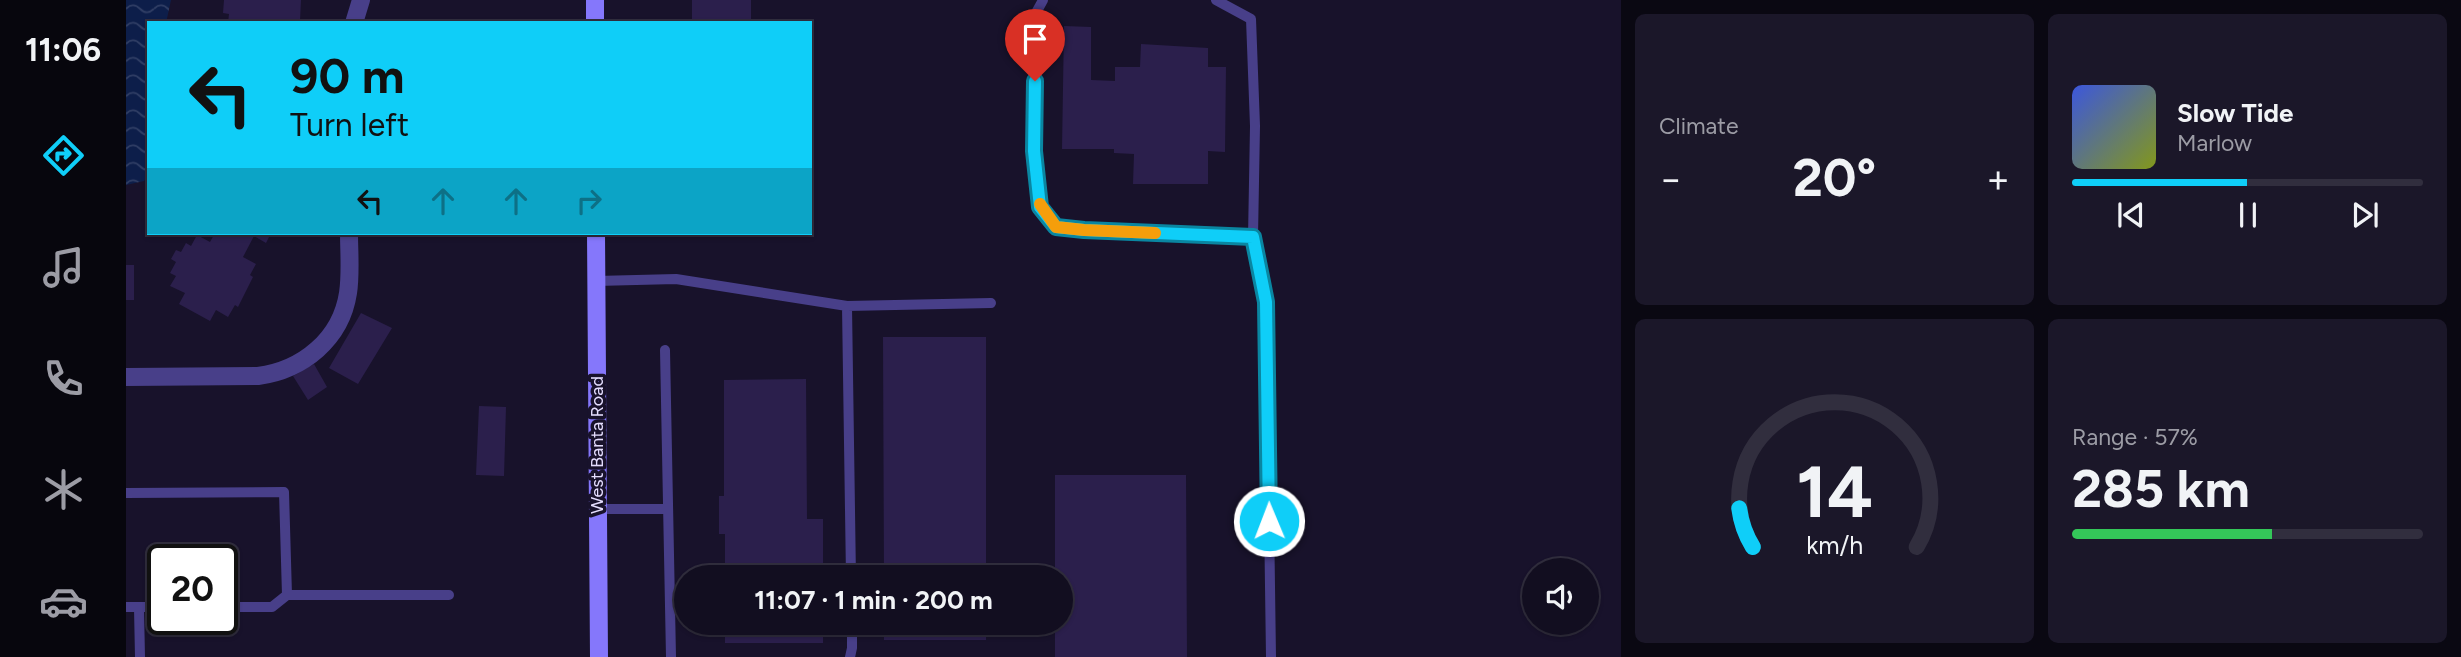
<!DOCTYPE html>
<meta charset="utf-8">
<style>
:root{--surface:#120e20;--page:#1b1729;--text:#f1f3f6;--muted:#9c9ca5;--line:#312e3e;--accent:#0fcef8}
body{margin:0;font-family:Figtree,sans-serif;background:var(--page);color:var(--text);height:100vh;display:flex;flex-direction:column;font-size:26px;white-space:nowrap}
*{box-sizing:border-box;margin:0}
p{font-size:23px;color:var(--muted)}
.icon{flex:none;width:38px;height:38px;fill:none;stroke:currentColor;stroke-width:2;stroke-linecap:round;stroke-linejoin:round}
.map{position:relative;flex:1;overflow:hidden}
.side{display:flex;flex-direction:column;gap:14px;padding:14px;background:#0a0812;width:840px}
.side>*{flex:none}
.banner{position:absolute;left:21px;top:21px;width:665px;height:214px;border-radius:0px;box-shadow:0 2px 5px #0004,0 0 0 2px var(--line);background:#0fcef8;color:#111;overflow:hidden}
.controls{position:absolute;left:1396px;top:558px;display:grid;gap:14px}
.controls a{display:grid;place-items:center;width:77px;height:77px;border-radius:50%;background:var(--surface);box-shadow:0 2px 5px #0004,0 0 0 2px var(--line);font-size:35px}
.speed{position:absolute;left:21px;top:544px;display:flex;gap:14px;font-size:35px;font-weight:700;text-align:center}
.speed>*{display:grid;place-content:center;width:91px;height:91px;border-radius:50%;background:var(--surface);box-shadow:0 2px 5px #0004,0 0 0 2px var(--line);line-height:1}
.speed .limit{border:4px solid #111;border-radius:10px;background:#fff;color:#111}
.pin{position:absolute;display:grid;place-items:center;width:60px;height:60px;color:#fff;margin:-72px -30px;border-radius:50% 50% 50% 0;rotate:-45deg;box-shadow:0 0 7px #0007}
.pin .icon{rotate:45deg}
.me{position:absolute;width:77px;margin:-38px;rotate:359deg;stroke-linejoin:round;filter:drop-shadow(0 0 5px #0008)}
.turn{display:flex;align-items:center;gap:24px;height:147px;padding:0 28px;font-size:32px}
.turn .icon{width:91px;height:91px;stroke-width:2.5}
.turn b{display:block;font-size:49px;line-height:60px}
.lanes{display:flex;align-items:center;height:66px;padding:0 28px;background:#0003;justify-content:center;gap:35px;direction:ltr}
.lanes .off{opacity:.35}
.big{font-size:52px;font-weight:700;line-height:1.1}
.side .widget{flex:1;display:flex;flex-direction:column;justify-content:center;gap:10px;min-width:0;padding:0 24px;border-radius:10px;background:var(--page)}
.side .dial{align-items:center;gap:0}
.dial svg{height:182px;overflow:visible;fill:none;stroke:var(--line);stroke-width:7;stroke-linecap:round;text-anchor:middle}
.dial text{fill:var(--text);stroke:none}
.song{display:flex;align-items:center;gap:21px}
.cover{width:84px;height:84px;border-radius:10px;background:linear-gradient(135deg,hsl(230 70% 55%),hsl(70 70% 35%))}
.played{height:7px;border-radius:4px;background:linear-gradient(90deg,var(--accent) 50%,var(--line) 50%)}
.keys{display:flex;justify-content:space-around;direction:ltr}
.heat{display:flex;justify-content:space-between;align-items:center;font-size:38px;direction:ltr}
.charge{height:10px;border-radius:5px;background:linear-gradient(90deg,#34c759 57%,var(--line) 0)}
.side .tiles{flex:1;display:grid;gap:14px;grid-template-columns:repeat(2,1fr)}
.trip{position:absolute;left:548px;top:565px;width:399px;height:70px;border-radius:35px;background:var(--surface);box-shadow:0 2px 5px #0004,0 0 0 2px var(--line);font-weight:700;line-height:70px;text-align:center}
main{display:flex;flex:1;min-height:0}
.tab-bar{display:flex;flex-direction:column;width:126px;justify-content:space-around;align-items:center;background:#07060d;color:var(--muted)}
.tab-bar .icon{width:49px;height:49px}
.tab-bar .current{color:var(--accent)}
.tab-bar b{font-size:32px;color:var(--text)}
.map>svg:first-child{display:block}
.water{fill:url(#water-waves)}
.building{fill:#2b1f4c}
.lines{fill:none;stroke-linecap:round;stroke-linejoin:round}
.lane{stroke:#483f89;stroke-width:10}
.street{stroke:#483f89;stroke-width:18}
.secondary{stroke:#8577fb;stroke-width:18}
.route-casing{stroke:#0a86a1;stroke-width:18}
.route{stroke:#0fcef8;stroke-width:12}
.slow{stroke:#f59e0b;stroke-width:12}
.labels{text-anchor:middle;dominant-baseline:central;stroke-width:7;stroke-linejoin:round;paint-order:stroke}
.street-label{font-size:18px;fill:#e4ddfe;stroke:#18122b}
</style>
<main>
<nav class="tab-bar">
<b>11:06</b>
<svg class="icon current" aria-label="directions" viewBox="0 0 24 24"><path d="M12 3l9 9-9 9-9-9zM9 14v-3h6M13 9l2 2-2 2"/></svg>
<svg class="icon" aria-label="music" viewBox="0 0 24 24"><path d="M9 18V5l10-2v13"/><circle cx="6" cy="18" r="3"/><circle cx="16" cy="16" r="3"/></svg>
<svg class="icon" aria-label="phone" viewBox="0 0 24 24"><path d="M5 4h4l2 5-3 2q2 4 5 5l2-3 5 2v4C11 20 4 13 5 4z"/></svg>
<svg class="icon" aria-label="climate" viewBox="0 0 24 24"><path d="M12 3v18M4 7l16 10M4 17L20 7"/></svg>
<svg class="icon" aria-label="car" viewBox="0 0 24 24"><path d="M5 17H2v-5l4-1 3-4h7l3 4 3 1v5h-3M9 17h6M6 11h13"/><circle cx="7" cy="17" r="2"/><circle cx="17" cy="17" r="2"/></svg>
</nav>
<div class="map">
<svg width="1495" height="657" viewBox="0 0 1495 657">
<defs>
<pattern id="water-waves" width="16" height="10" patternUnits="userSpaceOnUse" patternTransform="scale(1.75)"><rect width="16" height="10" fill="#0d1e4a"/><path d="M0 5q4-4 8 0t8 0" fill="none" stroke="#303e65"/></pattern>
</defs>
<rect width="100%" height="100%" fill="#18122b"/>
<path class="water" d="M0,0H45L40,23H23V174L18,181L0,185Z"/>
<path class="building" d="M98,0H175L174,21L169,20L168,23H102L103,14L97,13Z
M566,0H625V19H566Z
M938,26L965,27V80L989,81V67H1014L1015,44L1082,48V67H1100L1099,152L1082,151V184H1007L1008,154L988,153V149H936Z
M89,233H145L140,243L128,236L117,257L130,264L124,275L127,277L112,307L109,305L102,317L90,310L84,321L53,304L59,293L44,286L50,276L44,273L50,262L45,259L50,250L55,252L60,243L65,246L71,235L84,242Z
M0,265H8V300H0Z
M235,313L266,328L232,384L203,368Z
M757,337H860V578H758Z
M188,364L201,387L182,400L167,376Z
M680,379L681,519H697V578H599V534H593V496H598V380Z
M353,406L380,407L378,476L350,475Z
M929,475H1060L1061,657H929V623H934V578H929Z
M599,623H697V643H599Z
M758,623H860V640H758Z"/>
<g class="lines">
<path class="lane" d="M917,0L911,11L908,151L914,207L931,227L958,230L1127,237
M1090,0L1125,19L1129,126L1127,237L1140,302L1145,657
M470,281L550,279L721,306L725,578
M721,306L865,303
M539,350L545,657
M0,493L158,492L161,595L146,607H96
M472,509H542
M161,595H323
M0,607H37
M13,608L14,657
M724,657L726,648V623"/>
<path class="street" d="M228,23L235,0
M0,377L132,376C177,370 215,339 222,293C225,274 223,252 223,233"/>
<path class="secondary" d="M469,0V23
M470,233L473,657"/>
</g>
<g class="lines">
<g class="route-casing">
<path id="route" d="M909,81L908,151L914,207L930,227L958,230L1127,237L1140,302L1143,521"/>
</g>
<use href="#route" class="route"/>
<path class="slow" d="M914,204L930,227L958,230L1029,233"/>
</g>
<g class="labels">
<g class="street-label">
<text transform="translate(471 445) rotate(-90)">West Banta Road</text>
</g>
</g>
</svg>
<div class="controls">
<a><svg class="icon" aria-label="sound" viewBox="0 0 24 24"><path d="M4 9h4l5-4v14l-5-4H4zM17 9q2 3 0 6"/></svg></a>
</div>
<div class="speed"><div class="limit">20</div></div>
<div class="pin" style="left:909px;top:81px;background:#d93025"><svg class="icon" aria-label="arrive" viewBox="0 0 24 24"><path d="M6 21V4h12l-3 4 3 4H6"/></svg></div>
<svg class="me" style="left:1143px;top:521px" viewBox="-20 -20 40 40"><circle r="17" fill="#0fcef8" stroke="#fff" stroke-width="3"/><path d="M0-11L8 9 0 5-8 9z" fill="#fff"/></svg>
<div class="trip">11:07 · 1 min · 200 m</div>
<div class="banner">
<div class="turn"><svg class="icon" aria-label="left" viewBox="0 0 24 24"><path d="M17 20v-9H6M10 6l-5 5 5 5"/></svg><div><b>90 m</b>Turn left</div></div>
<div class="lanes"><svg class="icon" aria-label="left" viewBox="0 0 24 24"><path d="M17 20v-9H6M10 6l-5 5 5 5"/></svg><svg class="icon off" aria-label="ahead" viewBox="0 0 24 24"><path d="M12 20V5M6 11l6-6 6 6"/></svg><svg class="icon off" aria-label="ahead" viewBox="0 0 24 24"><path d="M12 20V5M6 11l6-6 6 6"/></svg><svg class="icon off" aria-label="right" viewBox="0 0 24 24"><path d="M7 20v-9h11M14 6l5 5-5 5"/></svg></div>
</div>
</div>
<section class="side">
<div class="tiles">
<div class="widget"><p>Climate</p>
<div class="heat"><a>−</a><b class="big">20°</b><a>+</a></div>
</div>
<div class="widget">
<div class="song"><i class="cover"></i><div><b>Slow Tide</b><p>Marlow</p></div></div>
<div class="played"></div>
<div class="keys"><svg class="icon" aria-label="previous" viewBox="0 0 24 24"><path d="M18 5L8 12l10 7zM5 5v14"/></svg><svg class="icon" aria-label="pause" viewBox="0 0 24 24"><path d="M8 5v14M16 5v14"/></svg><svg class="icon" aria-label="next" viewBox="0 0 24 24"><path d="M6 5l10 7-10 7zM19 5v14"/></svg></div>
</div>
<div class="widget dial"><svg viewBox="0 0 100 80">
<path d="M14 69A42 42 0 1 1 86 69"/>
<path d="M14 69A42 42 0 0 1 8 52" stroke="#0fcef8"/>
<text x="50" y="56" font-size="32" font-weight="700">14</text>
<text x="50" y="72" font-size="11">km/h</text>
</svg></div>
<div class="widget"><p>Range · 57%</p><b class="big">285 km</b><div class="charge"></div></div>
</div>
</section>
</main>
